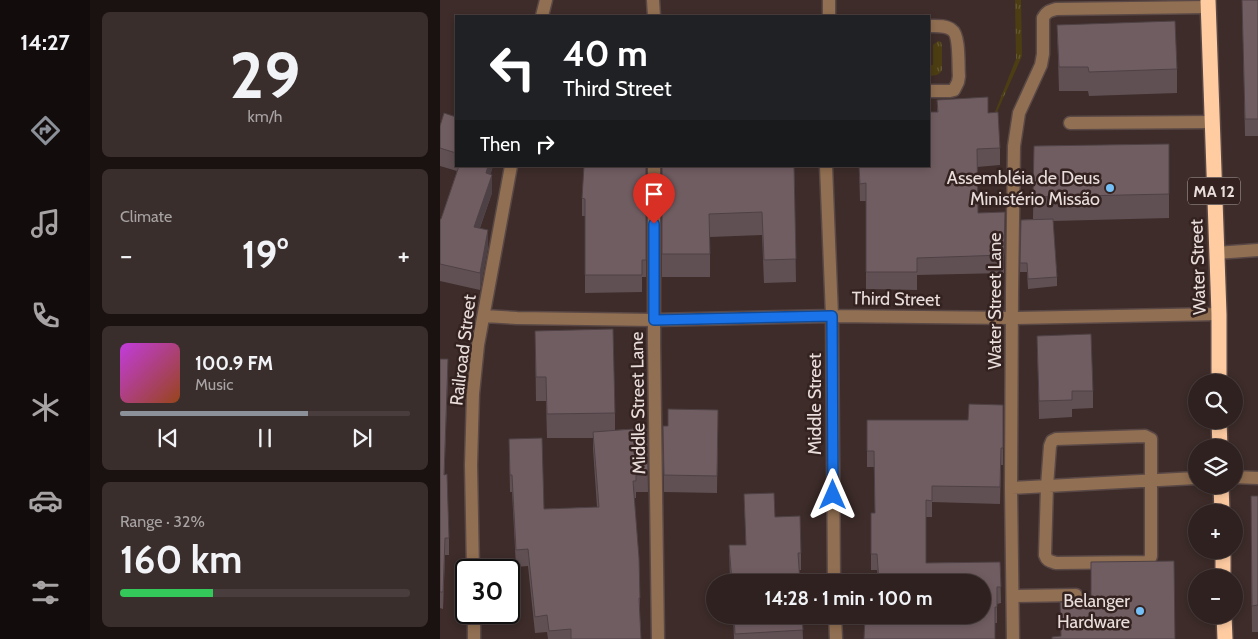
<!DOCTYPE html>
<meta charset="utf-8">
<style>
:root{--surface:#2e211f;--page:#3a2e2c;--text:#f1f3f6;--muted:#a7a3a4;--line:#493e3d;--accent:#8c9099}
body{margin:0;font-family:Cabin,sans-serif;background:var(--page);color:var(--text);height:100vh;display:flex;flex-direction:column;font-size:19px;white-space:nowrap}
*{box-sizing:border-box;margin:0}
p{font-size:16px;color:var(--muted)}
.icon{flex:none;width:28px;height:28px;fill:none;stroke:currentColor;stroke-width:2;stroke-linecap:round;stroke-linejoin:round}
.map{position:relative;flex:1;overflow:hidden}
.details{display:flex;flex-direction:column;gap:12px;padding:12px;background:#191211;width:350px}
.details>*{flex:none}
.guide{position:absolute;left:15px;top:15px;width:475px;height:152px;border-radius:0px;box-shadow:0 2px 8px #0003,0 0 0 1px var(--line);background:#202124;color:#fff;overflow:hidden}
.tools{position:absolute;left:748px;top:374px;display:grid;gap:10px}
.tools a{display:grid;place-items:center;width:55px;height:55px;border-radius:50%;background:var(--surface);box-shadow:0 2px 8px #0003,0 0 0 1px var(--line);font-size:25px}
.speed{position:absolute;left:15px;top:559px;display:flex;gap:10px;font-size:25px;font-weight:700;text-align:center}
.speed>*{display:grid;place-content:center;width:65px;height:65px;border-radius:50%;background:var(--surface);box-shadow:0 2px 8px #0003,0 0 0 1px var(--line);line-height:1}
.speed .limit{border:2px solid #111;border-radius:8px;background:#fff;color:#111}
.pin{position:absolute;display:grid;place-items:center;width:42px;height:42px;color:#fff;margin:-51px -21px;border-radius:50% 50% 50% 0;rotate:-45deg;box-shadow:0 0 5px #0007}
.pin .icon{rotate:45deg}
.me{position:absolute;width:55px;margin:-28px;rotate:0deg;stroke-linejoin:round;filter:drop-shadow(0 0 4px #0008)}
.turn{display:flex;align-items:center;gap:18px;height:105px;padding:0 25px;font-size:22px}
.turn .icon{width:65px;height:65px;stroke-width:2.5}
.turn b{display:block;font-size:35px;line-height:42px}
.then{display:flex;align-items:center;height:48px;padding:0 25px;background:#0003;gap:10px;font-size:19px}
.big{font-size:38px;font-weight:800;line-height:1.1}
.details .widget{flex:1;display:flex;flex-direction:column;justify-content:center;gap:8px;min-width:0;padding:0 18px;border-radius:8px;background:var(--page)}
.details .dial{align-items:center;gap:0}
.dial b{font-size:65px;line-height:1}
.song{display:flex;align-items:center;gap:15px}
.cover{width:60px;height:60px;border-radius:8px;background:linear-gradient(135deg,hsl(290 70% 55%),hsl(20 70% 35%))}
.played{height:5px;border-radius:2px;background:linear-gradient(90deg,var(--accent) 65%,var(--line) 65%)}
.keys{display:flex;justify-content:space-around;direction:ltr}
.heat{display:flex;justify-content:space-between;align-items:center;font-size:28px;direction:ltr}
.charge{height:8px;border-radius:4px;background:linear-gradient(90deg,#34c759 32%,var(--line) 0)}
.trip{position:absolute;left:266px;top:574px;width:285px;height:50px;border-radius:25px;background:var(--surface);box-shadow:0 2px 8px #0003,0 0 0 1px var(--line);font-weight:800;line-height:50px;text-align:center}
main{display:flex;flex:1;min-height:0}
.tab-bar{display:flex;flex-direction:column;width:90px;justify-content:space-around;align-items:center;background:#120d0c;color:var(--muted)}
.tab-bar .icon{width:35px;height:35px}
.tab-bar .selected{color:var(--accent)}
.tab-bar b{font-size:22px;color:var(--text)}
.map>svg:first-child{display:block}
.grass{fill:url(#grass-tufts)}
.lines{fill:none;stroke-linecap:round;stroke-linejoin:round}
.minor-casing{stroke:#594846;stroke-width:15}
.highway-casing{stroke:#594846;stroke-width:18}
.minor{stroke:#916f52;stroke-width:12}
.highway{stroke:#ffcca2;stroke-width:15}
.wall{fill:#605054}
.shaded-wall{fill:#4e4145}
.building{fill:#705d62;stroke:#4e4145}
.route-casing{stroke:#114b97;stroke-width:12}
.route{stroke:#1a73e8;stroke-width:9}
.poi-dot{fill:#74c0f6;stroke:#33221f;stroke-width:2}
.labels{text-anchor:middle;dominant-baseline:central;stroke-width:5;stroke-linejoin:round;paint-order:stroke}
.shield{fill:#33221f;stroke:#b2a6a3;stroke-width:1}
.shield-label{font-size:16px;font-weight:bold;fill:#e9dedc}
.poi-label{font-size:18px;fill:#e9dedc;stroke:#33221f;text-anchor:end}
.street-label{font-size:18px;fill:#e9dedc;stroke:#33221f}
</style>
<main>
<nav class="tab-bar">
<b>14:27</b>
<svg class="icon selected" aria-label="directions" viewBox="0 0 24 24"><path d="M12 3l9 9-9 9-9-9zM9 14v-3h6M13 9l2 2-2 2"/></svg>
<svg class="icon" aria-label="music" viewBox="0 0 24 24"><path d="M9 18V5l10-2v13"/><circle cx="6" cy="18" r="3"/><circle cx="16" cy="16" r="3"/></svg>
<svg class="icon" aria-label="phone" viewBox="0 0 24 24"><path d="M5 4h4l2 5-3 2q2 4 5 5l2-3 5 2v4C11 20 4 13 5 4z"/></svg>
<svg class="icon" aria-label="climate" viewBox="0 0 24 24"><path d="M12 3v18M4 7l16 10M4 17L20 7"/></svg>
<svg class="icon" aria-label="car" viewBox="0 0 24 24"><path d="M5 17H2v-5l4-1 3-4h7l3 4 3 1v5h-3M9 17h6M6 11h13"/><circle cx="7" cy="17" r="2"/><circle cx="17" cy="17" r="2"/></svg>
<svg class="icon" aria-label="filters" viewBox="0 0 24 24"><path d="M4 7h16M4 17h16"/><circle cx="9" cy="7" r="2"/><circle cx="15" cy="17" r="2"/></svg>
</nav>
<section class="details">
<div class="widget dial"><b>29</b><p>km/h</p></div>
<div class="widget"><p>Climate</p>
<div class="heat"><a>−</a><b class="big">19°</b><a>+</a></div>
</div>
<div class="widget">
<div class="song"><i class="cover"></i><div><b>100.9 FM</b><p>Music</p></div></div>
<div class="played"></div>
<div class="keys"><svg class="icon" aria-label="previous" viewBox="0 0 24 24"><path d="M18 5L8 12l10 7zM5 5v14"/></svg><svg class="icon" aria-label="pause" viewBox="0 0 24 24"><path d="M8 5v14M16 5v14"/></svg><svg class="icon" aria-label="next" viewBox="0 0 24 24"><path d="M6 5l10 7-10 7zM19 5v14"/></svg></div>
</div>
<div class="widget"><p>Range · 32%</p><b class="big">160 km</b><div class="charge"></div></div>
</section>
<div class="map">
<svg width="818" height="639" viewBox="0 0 818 639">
<defs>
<pattern id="grass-tufts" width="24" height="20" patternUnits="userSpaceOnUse" patternTransform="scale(1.25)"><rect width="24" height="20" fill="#4c3e12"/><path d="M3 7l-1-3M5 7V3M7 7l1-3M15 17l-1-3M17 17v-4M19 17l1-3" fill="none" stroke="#665934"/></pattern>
</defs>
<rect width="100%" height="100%" fill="#3d2c29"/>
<path class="grass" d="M575,0H581L582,56L557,112H555L576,59Z
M498,41L501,42L502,46V70C499,76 495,75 489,76V65H493V45Z"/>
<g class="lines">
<g class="minor-casing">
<path id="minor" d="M213,0L214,16
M102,16L106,0
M389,16V0
M489,26C496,26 506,25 512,30C520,35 518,67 519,76L518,82L514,90L510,91H489
M630,123L772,122
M214,166V344L218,639
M386,166L392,316L394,582
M776,253L818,250
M44,316L77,318L214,320L392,316L572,318L779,314
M705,436L711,439V556L709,561L706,562L616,563C610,561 607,561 605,555L607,486L610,446L612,441L616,439Z
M794,477L818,478
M571,488L756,478
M33,570L31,465L33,394L38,345L71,166
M573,596L636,595
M34,612V639
M395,615L396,639
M573,639L571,488L572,292L574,146L579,113L601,65L603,54V18C606,12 609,11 616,9L768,7"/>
</g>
<g class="highway-casing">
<path id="highway" d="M768,0L779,314V382
M779,420L780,448
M781,485L782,512
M783,550V578
M784,615L785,639"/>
</g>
<use href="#minor" class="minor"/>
<use href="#highway" class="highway"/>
</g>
<path class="wall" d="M802,0H818V136H805Z
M617,25L737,69V93L649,96L648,91H619Z
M497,100L548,113L560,148V165L537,167L538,213L565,212L564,273L477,275V290L426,289V201H420L419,166H489L497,112Z
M16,117V166H53L50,175L52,193L40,228L48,247L40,290L0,281V219H1L17,171L0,166V126Z
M729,144V218L613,221L617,277V286L588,289L587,272H580L581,220L593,219L594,146Z
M206,166V277H202V292L145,293V216H142V198Z
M222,166H354L356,282L324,283L322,235L270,237V277H222Z
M95,331L175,413V430L207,428L208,492H196V498H194L200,598V615L201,639H108L107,632L95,633L88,566L76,567L72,492H70L69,439L104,509L157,507L153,449V438H107L106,401H96Z
M597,336L653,391V408L632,409V417L599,419Z
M0,359L8,375L4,475L9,538V555H5L3,609L0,608Z
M563,405V465H561L560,504L492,502V517H486V563L560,562L561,603L557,604V623H555L542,615V582H438L437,570H431V513H435L434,467H427V420H528Z
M278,410L277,493L224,492L223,426H228Z
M304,494L335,517L361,553V570H359L360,582H290L289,545H306Z
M818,496V632H812L811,523Z
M293,615H362L363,639H294Z"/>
<path class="shaded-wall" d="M48,166H53L46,191V173Z
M52,175V193L34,244V227Z
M48,230V247L40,290V273Z
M8,359V375L4,491V475Z
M5,538V555L3,609V592Z"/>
<path class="building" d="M802,0H818V119H805Z
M735,21L737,69L649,72L648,67H619L617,25Z
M548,97V113L558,112L560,148L537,149L538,213L565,212L564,255L477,258V272H426V183L420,184L419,166H489V112H498L497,100Z
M4,113L16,117V153L0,148V126Z
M729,144V194L593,197L594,146Z
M19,166H48L46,173L52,175L34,227L48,230L40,273L0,264V219H1Z
M144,166H206V260H202V275H145V199L142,198Z
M222,166H354L356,259L324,260L322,212L269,214L270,254H222Z
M613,219L617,277L588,279L587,263H580L581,220Z
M173,329L175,413L107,414L106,377H96L95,331Z
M651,334L653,391H632V400L599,401L597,336Z
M0,359H8L4,475L7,474L9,538H5L3,592H0Z
M529,404L563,405V448H561L560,487L492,486V501L486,500V563L560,562L561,587H557V607H555V639H424L425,615H542V582H439L437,554H431V513H435L434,451H427V420H528Z
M228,409L278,410L277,476L224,475L223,426H228Z
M207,428L208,475H196V481H193L199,558L200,598H199L201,639H131V629L109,631L107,615L95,617L88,549L76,550L72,475H70L69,439L102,438L104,509L159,507L153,432Z
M334,493L335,517L360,516L361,553H358L360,582H292L289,545H306L304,494Z
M811,496H818V605L812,606Z
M734,561L735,639H612V637L621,636L620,602H651V562Z
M294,615H362L363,630L295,634Z"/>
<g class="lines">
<g class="route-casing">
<path id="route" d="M214,224V320L392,316L393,495"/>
</g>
<use href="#route" class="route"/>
</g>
<g class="poi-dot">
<circle cx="670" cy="188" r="5"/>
<circle cx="700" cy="611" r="5"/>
</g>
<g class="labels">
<rect class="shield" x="748" y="177.5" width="52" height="27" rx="4"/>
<g class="shield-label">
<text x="774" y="191">MA 12</text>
</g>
<g class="poi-label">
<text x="660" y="178">Assembléia de Deus<tspan x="660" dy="21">Ministério Missão</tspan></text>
<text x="690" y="601">Belanger<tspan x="690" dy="21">Hardware</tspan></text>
</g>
<g class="street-label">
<text transform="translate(758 267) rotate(-92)">Water Street</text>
<text transform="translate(456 299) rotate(1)">Third Street</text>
<text transform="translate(555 301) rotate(-90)">Water Street Lane</text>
<text transform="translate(23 350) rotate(-83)">Railroad Street</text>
<text transform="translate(198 403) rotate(-91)">Middle Street Lane</text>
<text transform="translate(375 404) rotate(-90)">Middle Street</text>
</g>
</g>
</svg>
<div class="tools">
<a><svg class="icon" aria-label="search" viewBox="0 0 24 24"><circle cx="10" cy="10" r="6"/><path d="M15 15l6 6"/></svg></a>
<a><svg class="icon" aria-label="layers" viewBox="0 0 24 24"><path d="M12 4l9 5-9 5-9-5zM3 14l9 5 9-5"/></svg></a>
<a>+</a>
<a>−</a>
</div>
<div class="speed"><div class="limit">30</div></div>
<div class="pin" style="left:214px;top:224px;background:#d93025"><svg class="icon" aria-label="arrive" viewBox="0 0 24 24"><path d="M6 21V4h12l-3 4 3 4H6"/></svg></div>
<svg class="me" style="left:393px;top:495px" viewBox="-20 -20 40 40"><path d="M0-17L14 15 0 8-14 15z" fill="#1a73e8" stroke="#fff" stroke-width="4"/></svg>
<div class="trip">14:28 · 1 min · 100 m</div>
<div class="guide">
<div class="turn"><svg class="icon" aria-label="left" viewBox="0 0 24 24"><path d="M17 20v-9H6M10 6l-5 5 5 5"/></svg><div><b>40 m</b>Third Street</div></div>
<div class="then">Then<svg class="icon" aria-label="right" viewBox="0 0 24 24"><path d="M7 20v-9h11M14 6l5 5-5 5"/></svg></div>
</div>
</div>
</main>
